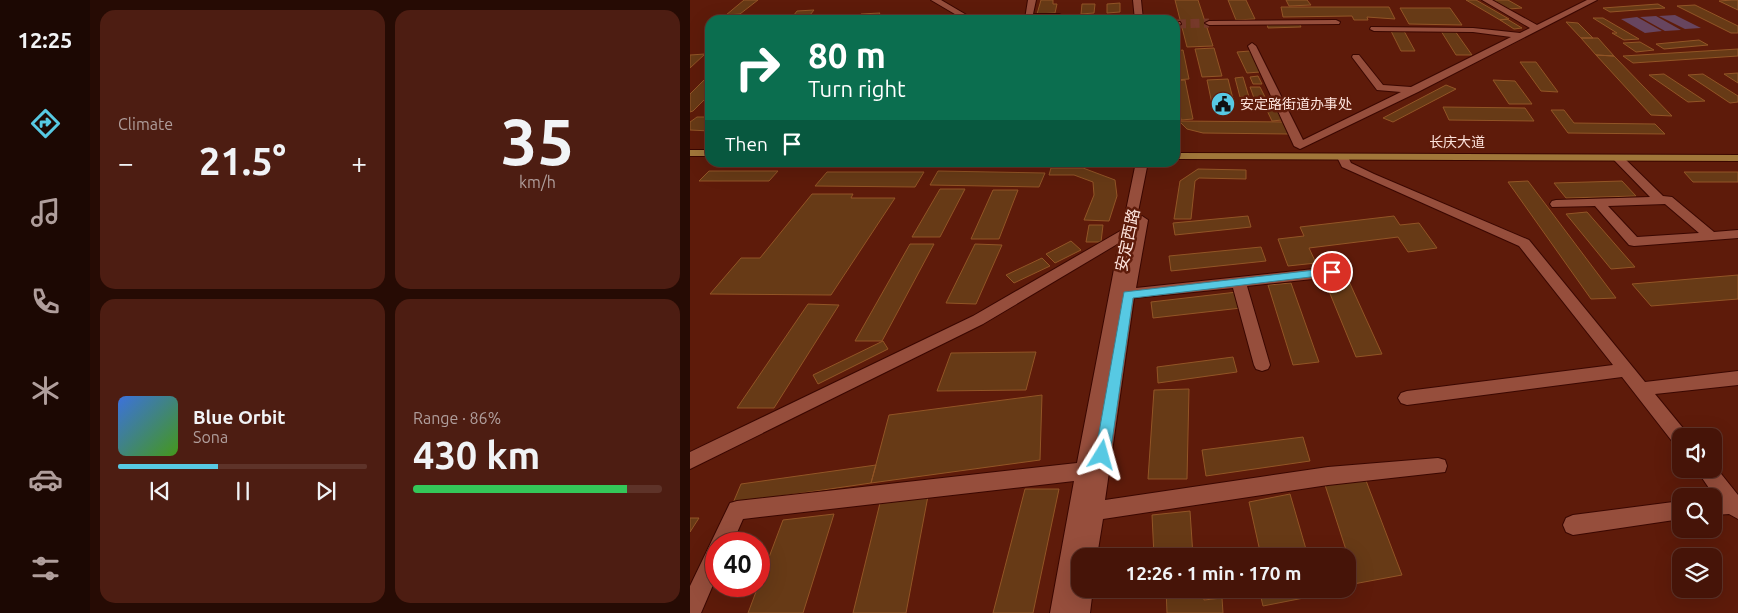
<!DOCTYPE html>
<meta charset="utf-8">
<style>
:root{--surface:#461408;--page:#4d1d12;--text:#f1f3f6;--muted:#b09e9c;--line:#5e3329;--accent:#57c9e3}
body{margin:0;font-family:Ubuntu,"Noto Sans SC",sans-serif;background:var(--page);color:var(--text);height:100vh;display:flex;flex-direction:column;font-size:19px;white-space:nowrap}
*{box-sizing:border-box;margin:0}
p{font-size:16px;color:var(--muted)}
.icon{flex:none;width:28px;height:28px;fill:none;stroke:currentColor;stroke-width:2;stroke-linecap:round;stroke-linejoin:round}
.map{position:relative;flex:1;overflow:hidden}
.drawer{display:flex;flex-direction:column;gap:10px;padding:10px;background:#260b04;width:600px}
.drawer>*{flex:none}
.hud{position:absolute;left:15px;top:15px;width:475px;height:152px;border-radius:15px;box-shadow:0 5px 20px #0002,0 0 0 1px var(--line);background:#0b6e4f;color:#fff;overflow:hidden}
.buttons{position:absolute;left:982px;top:428px;display:grid;gap:10px}
.buttons a{display:grid;place-items:center;width:50px;height:50px;border-radius:10px;background:var(--surface);box-shadow:0 5px 20px #0002,0 0 0 1px var(--line);font-size:25px}
.speed{position:absolute;left:15px;top:532px;display:flex;gap:10px;font-size:25px;font-weight:700;text-align:center}
.speed>*{display:grid;place-content:center;width:65px;height:65px;border-radius:50%;background:var(--surface);box-shadow:0 5px 20px #0002,0 0 0 1px var(--line);line-height:1}
.speed .limit{border:8px solid #d22;background:#fff;color:#111}
.pin{position:absolute;display:grid;place-items:center;width:42px;height:42px;color:#fff;margin:-21px;border:2px solid #fff;border-radius:50%;box-shadow:0 1px 5px #0007}
.me{position:absolute;width:55px;margin:-28px;rotate:8deg;stroke-linejoin:round;filter:drop-shadow(0 0 4px #0008)}
.turn{display:flex;align-items:center;gap:18px;height:105px;padding:0 20px;font-size:22px}
.turn .icon{width:65px;height:65px;stroke-width:2.5}
.turn b{display:block;font-size:35px;line-height:42px}
.then{display:flex;align-items:center;height:48px;padding:0 20px;background:#0003;gap:10px;font-size:19px}
.big{font-size:38px;font-weight:700;line-height:1.1}
.drawer .tile{flex:1;display:flex;flex-direction:column;justify-content:center;gap:8px;min-width:0;padding:0 18px;border-radius:15px;background:var(--page)}
.drawer .dial{align-items:center;gap:0}
.dial b{font-size:65px;line-height:1}
.song{display:flex;align-items:center;gap:15px}
.cover{width:60px;height:60px;border-radius:8px;background:linear-gradient(135deg,hsl(220 70% 55%),hsl(100 70% 35%))}
.played{height:5px;border-radius:2px;background:linear-gradient(90deg,var(--accent) 40%,var(--line) 40%)}
.keys{display:flex;justify-content:space-around;direction:ltr}
.heat{display:flex;justify-content:space-between;align-items:center;font-size:28px;direction:ltr}
.charge{height:8px;border-radius:4px;background:linear-gradient(90deg,#34c759 86%,var(--line) 0)}
.drawer .tiles{flex:1;display:grid;gap:10px;grid-template-columns:repeat(2,1fr)}
.trip{position:absolute;left:381px;top:548px;width:285px;height:50px;border-radius:15px;background:var(--surface);box-shadow:0 5px 20px #0002,0 0 0 1px var(--line);font-weight:700;line-height:50px;text-align:center}
main{display:flex;flex:1;min-height:0}
.menu{display:flex;flex-direction:column;width:90px;justify-content:space-around;align-items:center;background:#1c0803;color:var(--muted)}
.menu .icon{width:35px;height:35px}
.menu .on{color:var(--accent)}
.menu b{font-size:22px;color:var(--text)}
.map>svg:first-child{display:block}
.green{fill:#67455f}
.building{fill:#673a16;stroke:#925526}
.lines{fill:none;stroke-linecap:round;stroke-linejoin:round}
.minor-tunnel{stroke:#76392a;stroke-width:9;stroke-dasharray:9 4.5;stroke-linecap:butt}
.minor-casing{stroke:#3a0700;stroke-width:2}
.major-casing{stroke:#3a0700;stroke-width:2}
.minor{fill:#964e3c;fill-rule:evenodd}
.major{fill:#a1773a;fill-rule:evenodd}
.route{fill:#57c9e3;stroke:#398394}
.labels{text-anchor:middle;dominant-baseline:central;stroke-width:5;stroke-linejoin:round;paint-order:stroke}
.far-poi-label{font-size:14px;fill:#fde3dc;stroke:#5e1b0a;text-anchor:start}
.far-street-label{font-size:14px;fill:#fde3dc;stroke:#5e1b0a}
.street-label{font-size:16px;fill:#fde3dc;stroke:#5e1b0a}
</style>
<main>
<nav class="menu">
<b>12:25</b>
<svg class="icon on" aria-label="directions" viewBox="0 0 24 24"><path d="M12 3l9 9-9 9-9-9zM9 14v-3h6M13 9l2 2-2 2"/></svg>
<svg class="icon" aria-label="music" viewBox="0 0 24 24"><path d="M9 18V5l10-2v13"/><circle cx="6" cy="18" r="3"/><circle cx="16" cy="16" r="3"/></svg>
<svg class="icon" aria-label="phone" viewBox="0 0 24 24"><path d="M5 4h4l2 5-3 2q2 4 5 5l2-3 5 2v4C11 20 4 13 5 4z"/></svg>
<svg class="icon" aria-label="climate" viewBox="0 0 24 24"><path d="M12 3v18M4 7l16 10M4 17L20 7"/></svg>
<svg class="icon" aria-label="car" viewBox="0 0 24 24"><path d="M5 17H2v-5l4-1 3-4h7l3 4 3 1v5h-3M9 17h6M6 11h13"/><circle cx="7" cy="17" r="2"/><circle cx="17" cy="17" r="2"/></svg>
<svg class="icon" aria-label="filters" viewBox="0 0 24 24"><path d="M4 7h16M4 17h16"/><circle cx="9" cy="7" r="2"/><circle cx="15" cy="17" r="2"/></svg>
</nav>
<section class="drawer">
<div class="tiles">
<div class="tile"><p>Climate</p>
<div class="heat"><a>−</a><b class="big">21.5°</b><a>+</a></div>
</div>
<div class="tile dial"><b>35</b><p>km/h</p></div>
<div class="tile">
<div class="song"><i class="cover"></i><div><b>Blue Orbit</b><p>Sona</p></div></div>
<div class="played"></div>
<div class="keys"><svg class="icon" aria-label="previous" viewBox="0 0 24 24"><path d="M18 5L8 12l10 7zM5 5v14"/></svg><svg class="icon" aria-label="pause" viewBox="0 0 24 24"><path d="M8 5v14M16 5v14"/></svg><svg class="icon" aria-label="next" viewBox="0 0 24 24"><path d="M6 5l10 7-10 7zM19 5v14"/></svg></div>
</div>
<div class="tile"><p>Range · 86%</p><b class="big">430 km</b><div class="charge"></div></div>
</div>
</section>
<div class="map">
<svg width="1048" height="613" viewBox="0 0 1048 613">
<rect width="100%" height="100%" fill="#5e1b0a"/>
<path class="green" d="M985,15L1011,28L995,29L969,16Z
M966,16L991,30L975,31L950,17Z
M947,17L972,31L955,33L931,19Z"/>
<path class="building" d="M54,0H68L50,14L36,15Z
M351,0H363V4H367L365,13L347,14Z
M485,0H508L523,46L497,47Z
M538,0H556L565,19L546,20Z
M596,0H617L621,5L599,6Z
M776,0H786L819,19L810,20Z
M803,0H818L832,8L819,9Z
M1048,0V10L1029,1L1042,0Z
M430,3V12L417,13V4Z
M392,4H405L404,13L391,14Z
M968,4L975,8L920,12L913,8Z
M1005,5L1048,26V33H1041L987,6Z
M591,7H699L705,19L677,17L678,20H664L662,16L593,17Z
M710,8H760L772,25L719,24Z
M124,10L116,20H100L107,11Z
M190,13L185,20H166L171,14Z
M903,18H913L949,39L934,40L922,33H927Z
M817,19L832,28L824,29L810,20Z
M876,22L888,23L903,38H891Z
M609,23L611,27L578,28L577,24Z
M701,31H714L725,51H711Z
M751,31H765L782,55H766Z
M891,38H908L924,56L906,55Z
M1009,40L1018,45L974,49L966,44Z
M950,42L964,50L946,52L933,43Z
M524,48L532,76L512,77L505,49Z
M1048,49V56L943,63L933,56Z
M493,50L499,79L485,80V51Z
M560,51L570,72L557,73L547,52Z
M15,54L0,68V55Z
M906,55L924,56L982,116L961,115Z
M830,62H846L868,92L851,91Z
M1048,73V83L1034,74Z
M974,74L1015,101L998,102L959,75Z
M1013,74L1048,96V102L1040,103L998,75Z
M568,76L572,84H563L560,77Z
M553,77L559,97H550L545,78Z
M538,79L544,103L522,104L517,80Z
M14,80H20V94L3,111L0,112V94Z
M495,80L503,119L491,120L485,81Z
M803,80L825,81L842,104H819Z
M756,85L766,89L703,122L693,118Z
M560,87H570L575,97L564,98Z
M581,99L592,120L582,121L572,100Z
M753,107L835,108L844,121L759,120Z
M861,110H874L884,123L965,124L975,134L878,133Z
M7,117H20V131L0,130V122Z
M489,121L598,122L599,134L513,133L497,129Z
M361,168H393L425,180L427,196L419,221L394,220L404,195L403,182L384,175H359Z
M508,169L556,170V179L509,178L505,181L501,219H484L490,181Z
M19,171H88L79,181H9Z
M248,171L355,173L349,187L240,185Z
M137,172H234L225,187L125,186Z
M994,172H1048V182H1003Z
M838,181L926,298L901,299L818,182Z
M932,181L946,196L876,198L864,183Z
M250,189H275L250,237H222Z
M303,190H328L309,239H281Z
M122,194H163L161,198H205L141,295L20,294L51,258H70Z
M897,212L945,267L921,269L876,214Z
M558,216L561,227L485,235L483,223Z
M704,216L710,225L729,223L747,248L718,252L708,237L619,248L626,263L598,266L588,239L614,236L610,227Z
M399,225H413L411,242H396Z
M381,241L391,250L365,263L356,254Z
M220,244H244L192,341H165Z
M285,244L312,245L286,304L256,303Z
M571,247L576,261L481,271L479,256Z
M352,258L360,266L324,283L316,275Z
M1048,275V299L961,306L942,284Z
M657,277L692,354L666,357L634,279Z
M601,283L629,362L603,365L578,285Z
M547,292L551,308L463,318L461,302Z
M118,304L149,305L84,408H47Z
M193,341L198,349L128,384L123,375Z
M346,352L336,390L247,391L261,353Z
M543,357L547,372L468,383L467,367Z
M499,389L497,479H458L464,390Z
M352,395L350,460L181,483L199,415Z
M613,437L620,461L516,476L512,450Z
M186,465L181,483L43,503L51,484Z
M675,478L712,575L658,585V556H654H658L635,485Z
M335,489H369L343,613H303Z
M600,494L618,556H571L559,502Z
M238,496L216,613H163L190,503Z
M500,511L503,556H464L462,515Z
M144,514L113,613H58L93,520Z
M0,518H9L0,532Z
M476,589H513L514,600L532,598L533,613H477Z
M569,589H627L629,595L573,606Z"/>
<g class="lines">
<path class="minor-tunnel" d="M487,24L519,23"/>
<g class="minor-casing">
<path id="minor" d="M241,0H251L285,20H275Z
M338,0H346L343,14H369L373,16L372,20L335,19Z
M443,0H451L453,20H445Z
M792,0H802L847,25L897,0H907L728,92L610,149L604,146L558,46L562,43L566,46L613,140L711,92L687,90L662,57L663,55H669L693,85L721,87L821,37L783,32L684,31L680,29L681,27L783,28L830,33L840,28Z
M646,20L650,22L649,24L519,25L515,23L519,21Z
M485,22H490L491,24L485,27Z
M653,154L657,155L661,163L684,174L839,240L955,382L1048,371V385L965,394L997,433L999,436H991V447L985,445L932,377L717,405L711,403L708,398L711,393L717,391L923,365L829,246L652,167L647,157Z
M928,155L932,156L973,196L982,197L1024,232L1048,230V238L944,246L939,245L905,206L862,207L860,204L862,201L866,200L960,197L924,160L922,158ZM975,204L1009,233L947,237L918,206Z
M446,162H458L447,217L452,216L458,220L446,288L642,267L649,272L642,277L557,286L580,365L578,369L572,371L566,369L564,365L543,288L444,298L415,500L638,467L748,458L755,460L757,466L755,472L638,485L413,519L407,556H390L387,580L390,579V589H403L400,613H360L384,481L53,519L42,544H26V578L11,613H0V586L40,503L47,501L387,463L429,243L293,324L0,469V452L283,316L432,230Z
M1024,465L1048,495V519L1039,514L1024,515L1025,497L1006,469H1024Z
M991,501V519L883,535L876,532L873,525L876,518L883,515Z"/>
</g>
<g class="major-casing">
<path id="major" d="M0,150H20V156H0Z
M485,153L1048,155V161L485,159Z"/>
</g>
<use href="#minor" class="minor"/>
<use href="#major" class="major"/>
</g>
<path class="route" d="M642,268L646,269V274L443,298L420,455L417,460L412,461L408,460L405,455L434,292Z"/>
<defs>
<g id="civic-disc" transform="scale(1.25)"><circle r="9.5" fill="#57c9e3" stroke="#5e1b0a"/><path d="M-.6-6.5H3V-4.5H.6V-3L4-1V1h2V6H-6V1h2V-1L-.6-3ZM-1.2 2.5V6h2.4V2.5Z" fill="#111"/></g>
</defs>
<g fill-rule="evenodd">
<use href="#civic-disc" x="533" y="104"/>
</g>
<g class="labels">
<g class="far-poi-label">
<text x="550" y="104">安定路街道办事处</text>
</g>
<g class="far-street-label">
<text x="767" y="142">长庆大道</text>
</g>
<g class="street-label">
<text transform="translate(437 240) rotate(-78)">安定西路</text>
</g>
</g>
</svg>
<div class="buttons">
<a><svg class="icon" aria-label="sound" viewBox="0 0 24 24"><path d="M4 9h4l5-4v14l-5-4H4zM17 9q2 3 0 6"/></svg></a>
<a><svg class="icon" aria-label="search" viewBox="0 0 24 24"><circle cx="10" cy="10" r="6"/><path d="M15 15l6 6"/></svg></a>
<a><svg class="icon" aria-label="layers" viewBox="0 0 24 24"><path d="M12 4l9 5-9 5-9-5zM3 14l9 5 9-5"/></svg></a>
</div>
<div class="speed"><div class="limit">40</div></div>
<div class="pin" style="left:642px;top:272px;background:#d93025"><svg class="icon" aria-label="arrive" viewBox="0 0 24 24"><path d="M6 21V4h12l-3 4 3 4H6"/></svg></div>
<svg class="me" style="left:412px;top:455px" viewBox="-20 -20 40 40"><path d="M0-17L14 15 0 8-14 15z" fill="#57c9e3" stroke="#fff" stroke-width="4"/></svg>
<div class="trip">12:26 · 1 min · 170 m</div>
<div class="hud">
<div class="turn"><svg class="icon" aria-label="right" viewBox="0 0 24 24"><path d="M7 20v-9h11M14 6l5 5-5 5"/></svg><div><b>80 m</b>Turn right</div></div>
<div class="then">Then<svg class="icon" aria-label="arrive" viewBox="0 0 24 24"><path d="M6 21V4h12l-3 4 3 4H6"/></svg></div>
</div>
</div>
</main>
